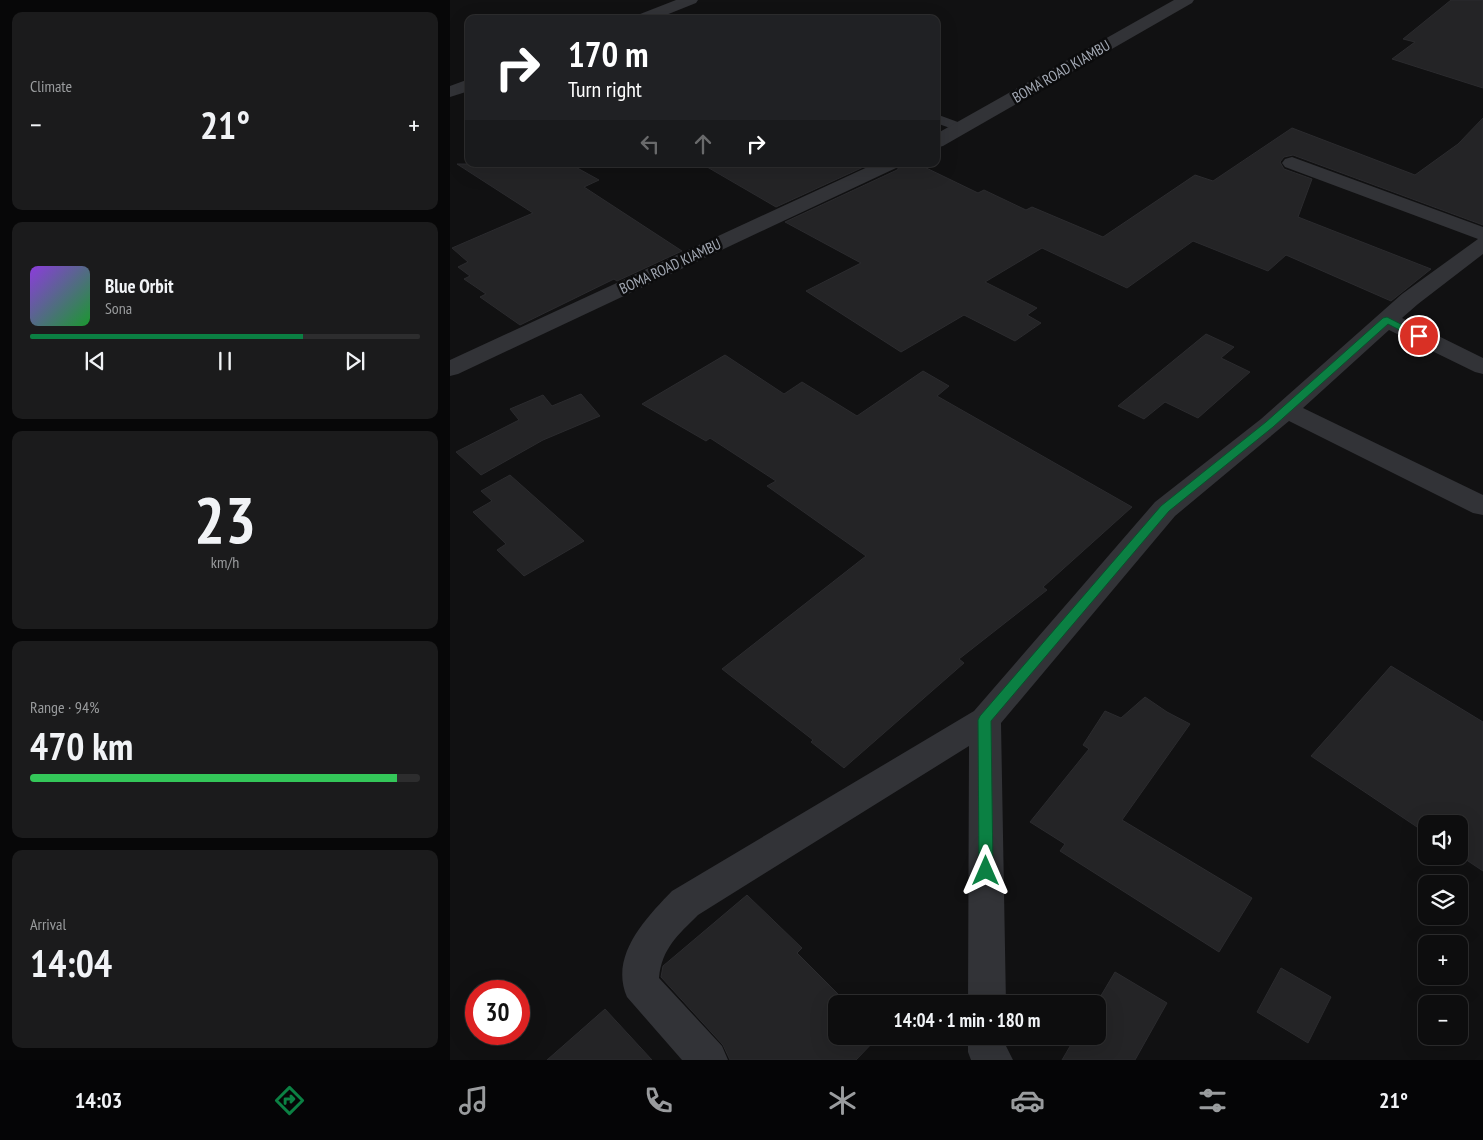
<!DOCTYPE html>
<meta charset="utf-8">
<style>
:root{--surface:#0d0d0e;--page:#1b1b1c;--text:#f1f3f6;--muted:#9a9c9e;--line:#2d2d2e;--accent:#0b8043}
body{margin:0;font-family:"PT Sans Narrow",sans-serif;background:var(--page);color:var(--text);height:100vh;display:flex;flex-direction:column;font-size:19px;white-space:nowrap}
*{box-sizing:border-box;margin:0}
p{font-size:16px;color:var(--muted)}
.icon{flex:none;width:28px;height:28px;fill:none;stroke:currentColor;stroke-width:2;stroke-linecap:round;stroke-linejoin:round}
.map{position:relative;flex:1;overflow:hidden}
.panel{display:flex;flex-direction:column;gap:12px;padding:12px;background:#070708;width:450px}
.panel>*{flex:none}
.hud{position:absolute;left:15px;top:15px;width:475px;height:152px;border-radius:10px;box-shadow:0 5px 20px #0002,0 0 0 1px var(--line);background:#202124;color:#fff;overflow:hidden}
.fabs{position:absolute;left:968px;top:815px;display:grid;gap:10px}
.fabs a{display:grid;place-items:center;width:50px;height:50px;border-radius:10px;background:var(--surface);box-shadow:0 5px 20px #0002,0 0 0 1px var(--line);font-size:25px}
.speed{position:absolute;left:15px;top:980px;display:flex;gap:10px;font-size:25px;font-weight:700;text-align:center}
.speed>*{display:grid;place-content:center;width:65px;height:65px;border-radius:50%;background:var(--surface);box-shadow:0 5px 20px #0002,0 0 0 1px var(--line);line-height:1}
.speed .limit{border:8px solid #d22;background:#fff;color:#111}
.pin{position:absolute;display:grid;place-items:center;width:42px;height:42px;color:#fff;margin:-21px;border:2px solid #fff;border-radius:50%;box-shadow:0 1px 5px #0007}
.me{position:absolute;width:55px;margin:-28px;rotate:0deg;stroke-linejoin:round;filter:drop-shadow(0 0 4px #0008)}
.turn{display:flex;align-items:center;gap:18px;height:105px;padding:0 20px;font-size:22px}
.turn .icon{width:65px;height:65px;stroke-width:2.5}
.turn b{display:block;font-size:35px;line-height:42px}
.lanes{display:flex;align-items:center;height:48px;padding:0 20px;background:#0003;justify-content:center;gap:25px;direction:ltr}
.lanes .off{opacity:.35}
.big{font-size:38px;font-weight:700;line-height:1.1}
.panel .tile{flex:1;display:flex;flex-direction:column;justify-content:center;gap:8px;min-width:0;padding:0 18px;border-radius:10px;background:var(--page)}
.panel .dial{align-items:center;gap:0}
.dial b{font-size:65px;line-height:1}
.song{display:flex;align-items:center;gap:15px}
.cover{width:60px;height:60px;border-radius:8px;background:linear-gradient(135deg,hsl(270 70% 55%),hsl(130 70% 35%))}
.played{height:5px;border-radius:2px;background:linear-gradient(90deg,var(--accent) 70%,var(--line) 70%)}
.keys{display:flex;justify-content:space-around;direction:ltr}
.heat{display:flex;justify-content:space-between;align-items:center;font-size:28px;direction:ltr}
.charge{height:8px;border-radius:4px;background:linear-gradient(90deg,#34c759 94%,var(--line) 0)}
.trip{position:absolute;left:378px;top:995px;width:278px;height:50px;border-radius:10px;background:var(--surface);box-shadow:0 5px 20px #0002,0 0 0 1px var(--line);font-weight:700;line-height:50px;text-align:center}
.dock{display:flex;height:80px;justify-content:space-around;align-items:center;background:#050506;color:var(--muted)}
.dock .icon{width:35px;height:35px}
.dock .on{color:var(--accent)}
.dock b{font-size:22px;color:var(--text)}
main{display:flex;flex:1;min-height:0}
.map>svg:first-child{display:block}
.building{fill:#242426;stroke:#2b2b2e}
.lines{fill:none;stroke-linecap:round;stroke-linejoin:round}
.service{fill:#323337;fill-rule:evenodd}
.minor{fill:#323337;fill-rule:evenodd}
.route{fill:#0b8043;stroke:#07532c}
.labels{text-anchor:middle;dominant-baseline:central;stroke-width:5;stroke-linejoin:round;paint-order:stroke}
.far-street-label{font-size:15px;fill:#a2a8b3;stroke:#0c0c0d}
</style>
<main>
<section class="panel">
<div class="tile"><p>Climate</p>
<div class="heat"><a>−</a><b class="big">21°</b><a>+</a></div>
</div>
<div class="tile">
<div class="song"><i class="cover"></i><div><b>Blue Orbit</b><p>Sona</p></div></div>
<div class="played"></div>
<div class="keys"><svg class="icon" aria-label="previous" viewBox="0 0 24 24"><path d="M18 5L8 12l10 7zM5 5v14"/></svg><svg class="icon" aria-label="pause" viewBox="0 0 24 24"><path d="M8 5v14M16 5v14"/></svg><svg class="icon" aria-label="next" viewBox="0 0 24 24"><path d="M6 5l10 7-10 7zM19 5v14"/></svg></div>
</div>
<div class="tile dial"><b>23</b><p>km/h</p></div>
<div class="tile"><p>Range · 94%</p><b class="big">470 km</b><div class="charge"></div></div>
<div class="tile"><p>Arrival</p><b class="big">14:04</b></div>
</section>
<div class="map">
<svg width="1033" height="1060" viewBox="0 0 1033 1060">
<rect width="100%" height="100%" fill="#111112"/>
<path class="building" d="M1001,0H1033V88L942,59L965,42L953,39Z
M1033,118V225L843,155L834,157L830,162L834,169L862,179L848,217L981,269L941,301L836,255L818,271L743,241L677,288L592,248L535,282L587,308L577,315L591,323L565,341L514,315L451,352L356,291L411,263L335,222L447,170L451,164H468L528,193L534,190L576,210L582,207L653,237L745,175L763,181L842,128L965,175L1008,144Z
M7,164H120L149,180L134,187L232,251L167,281L164,279L70,325L30,297L36,294L14,279L20,276L8,267L18,262L2,248L83,213Z
M252,164H420L326,207Z
M756,334L784,347L771,358L800,372L748,418L715,402L694,419L668,406Z
M275,355L334,394L352,382L407,416L473,371L499,386L487,396L682,507L593,587L597,590L509,659L514,663L394,768L361,742L363,740L272,669L416,556L317,486L326,481L260,438L256,441L192,404Z
M131,394L150,416L93,440L31,475L6,452L69,420L60,409L93,395L102,406Z
M60,475L134,541L74,576L47,550L56,544L23,512L42,501L31,491Z
M941,666L1033,722V871L1009,855V824H976V833L861,756Z
M695,697L717,712L740,724L672,820L802,898L769,952L610,851L615,844L580,822L639,749L633,745L655,711L671,718Z
M297,895L352,948L347,953L398,1004H386V1036H429L406,1060H280L273,1045L211,977L213,966Z
M831,968L881,997L858,1043L807,1012Z
M665,972L717,1003L685,1060H612L626,1036H646V1004Z
M155,1009L202,1060H97Z"/>
<g class="lines">
<path class="service" d="M486,114L516,125L517,128L511,132L486,123Z"/>
<path class="minor" d="M226,0H248L246,3L206,19H183L185,16Z
M724,0H744L742,3L493,146L486,148V134Z
M19,79V91L0,97V86Z
M842,157L1033,227V254L968,304L952,318L1033,358V374L1025,372L939,330L853,408L1033,495V515L1023,513L839,421L725,516L551,723L556,1004H518L519,746L248,915C228,935 212,948 209,978L272,1046L278,1060H232L177,997C159,956 196,918 222,891L524,711L705,502L811,419L952,294L1028,239L835,167L832,163L835,159Z
M424,164H449L446,168L8,374L0,376V360Z
M518,1036H556V1046L563,1060H521L518,1052Z"/>
</g>
<path class="route" d="M937,317L974,336L969,339L965,338L938,324L823,427L719,511L541,721L543,871L541,876L536,878L531,876L529,871L528,720L530,716L711,506L816,422L933,318Z"/>
<g class="labels">
<g class="far-street-label">
<text transform="translate(611 71) rotate(-30)">BOMA ROAD KIAMBU</text>
<text transform="translate(220 266) rotate(-25)">BOMA ROAD KIAMBU</text>
</g>
</g>
</svg>
<div class="fabs">
<a><svg class="icon" aria-label="sound" viewBox="0 0 24 24"><path d="M4 9h4l5-4v14l-5-4H4zM17 9q2 3 0 6"/></svg></a>
<a><svg class="icon" aria-label="layers" viewBox="0 0 24 24"><path d="M12 4l9 5-9 5-9-5zM3 14l9 5 9-5"/></svg></a>
<a>+</a>
<a>−</a>
</div>
<div class="speed"><div class="limit">30</div></div>
<div class="pin" style="left:969px;top:336px;background:#d93025"><svg class="icon" aria-label="arrive" viewBox="0 0 24 24"><path d="M6 21V4h12l-3 4 3 4H6"/></svg></div>
<svg class="me" style="left:536px;top:871px" viewBox="-20 -20 40 40"><path d="M0-17L14 15 0 8-14 15z" fill="#0b8043" stroke="#fff" stroke-width="4"/></svg>
<div class="trip">14:04 · 1 min · 180 m</div>
<div class="hud">
<div class="turn"><svg class="icon" aria-label="right" viewBox="0 0 24 24"><path d="M7 20v-9h11M14 6l5 5-5 5"/></svg><div><b>170 m</b>Turn right</div></div>
<div class="lanes"><svg class="icon off" aria-label="left" viewBox="0 0 24 24"><path d="M17 20v-9H6M10 6l-5 5 5 5"/></svg><svg class="icon off" aria-label="ahead" viewBox="0 0 24 24"><path d="M12 20V5M6 11l6-6 6 6"/></svg><svg class="icon" aria-label="right" viewBox="0 0 24 24"><path d="M7 20v-9h11M14 6l5 5-5 5"/></svg></div>
</div>
</div>
</main>
<nav class="dock">
<b>14:03</b>
<svg class="icon on" aria-label="directions" viewBox="0 0 24 24"><path d="M12 3l9 9-9 9-9-9zM9 14v-3h6M13 9l2 2-2 2"/></svg>
<svg class="icon" aria-label="music" viewBox="0 0 24 24"><path d="M9 18V5l10-2v13"/><circle cx="6" cy="18" r="3"/><circle cx="16" cy="16" r="3"/></svg>
<svg class="icon" aria-label="phone" viewBox="0 0 24 24"><path d="M5 4h4l2 5-3 2q2 4 5 5l2-3 5 2v4C11 20 4 13 5 4z"/></svg>
<svg class="icon" aria-label="climate" viewBox="0 0 24 24"><path d="M12 3v18M4 7l16 10M4 17L20 7"/></svg>
<svg class="icon" aria-label="car" viewBox="0 0 24 24"><path d="M5 17H2v-5l4-1 3-4h7l3 4 3 1v5h-3M9 17h6M6 11h13"/><circle cx="7" cy="17" r="2"/><circle cx="17" cy="17" r="2"/></svg>
<svg class="icon" aria-label="filters" viewBox="0 0 24 24"><path d="M4 7h16M4 17h16"/><circle cx="9" cy="7" r="2"/><circle cx="15" cy="17" r="2"/></svg>
<b>21°</b>
</nav>
